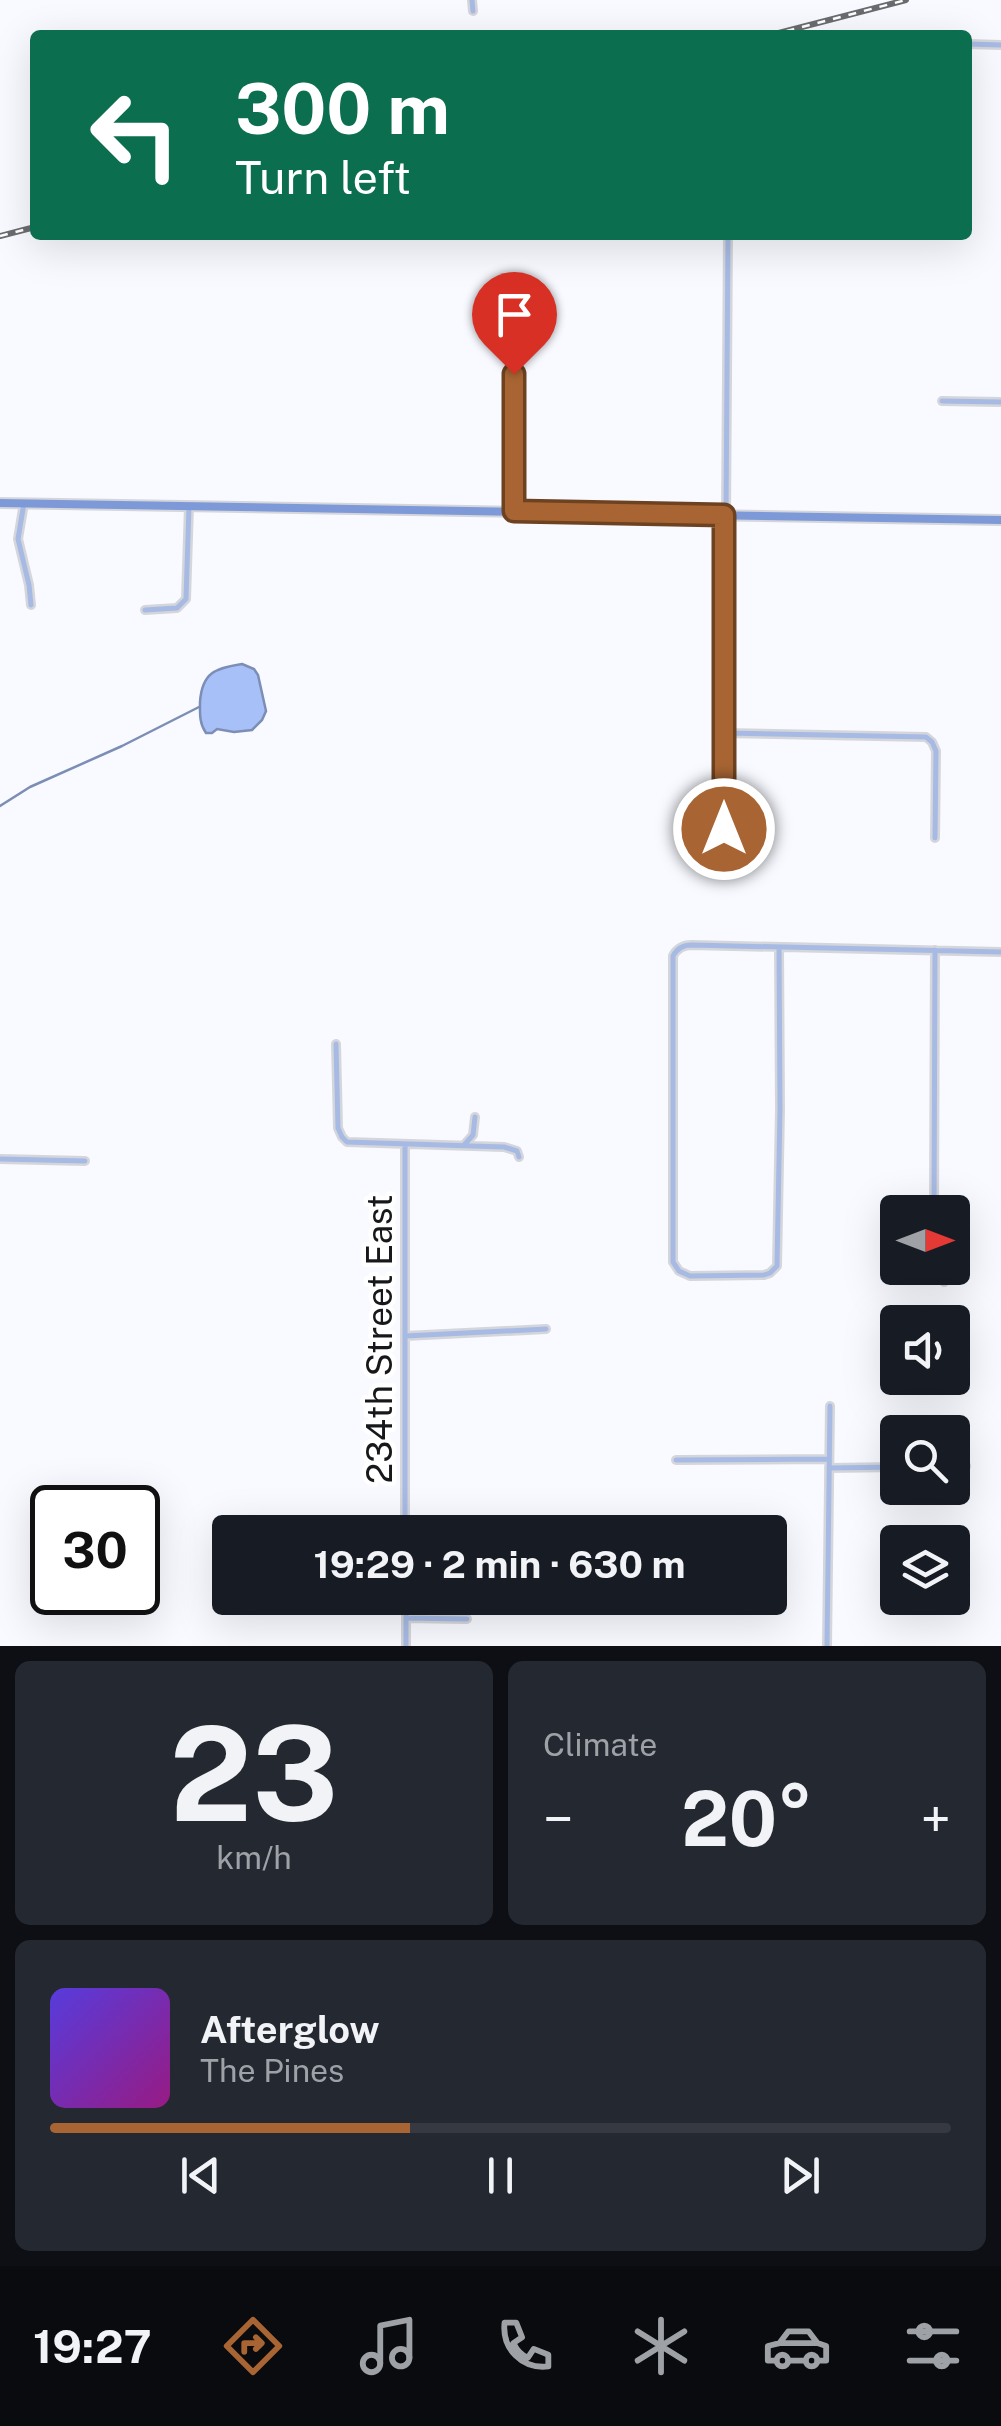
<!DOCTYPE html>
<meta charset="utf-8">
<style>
:root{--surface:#171b24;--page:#242831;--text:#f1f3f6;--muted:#9ea1a6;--line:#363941;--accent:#a86533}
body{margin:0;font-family:"Public Sans",sans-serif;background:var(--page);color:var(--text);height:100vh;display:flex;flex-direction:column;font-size:38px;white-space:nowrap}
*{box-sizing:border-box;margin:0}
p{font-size:32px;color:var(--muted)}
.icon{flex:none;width:55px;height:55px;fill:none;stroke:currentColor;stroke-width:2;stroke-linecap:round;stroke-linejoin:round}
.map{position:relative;height:1646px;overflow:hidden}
.side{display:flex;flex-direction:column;gap:15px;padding:15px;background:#0d0f14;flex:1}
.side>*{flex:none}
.guide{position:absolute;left:30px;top:30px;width:942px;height:210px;border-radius:10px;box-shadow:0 10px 40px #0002;background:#0b6e4f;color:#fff;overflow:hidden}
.needle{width:65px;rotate:90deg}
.buttons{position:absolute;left:880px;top:1195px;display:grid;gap:20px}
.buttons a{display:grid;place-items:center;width:90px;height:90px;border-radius:10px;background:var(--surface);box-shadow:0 10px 40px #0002;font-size:50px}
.speed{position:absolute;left:30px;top:1485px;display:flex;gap:20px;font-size:50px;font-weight:700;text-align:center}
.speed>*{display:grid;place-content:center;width:130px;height:130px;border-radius:50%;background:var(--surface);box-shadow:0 10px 40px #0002;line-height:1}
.speed .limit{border:5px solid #111;border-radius:15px;background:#fff;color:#111}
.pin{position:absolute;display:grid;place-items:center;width:85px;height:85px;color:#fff;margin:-102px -42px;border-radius:50% 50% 50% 0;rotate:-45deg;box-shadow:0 0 10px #0007}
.pin .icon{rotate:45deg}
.me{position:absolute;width:110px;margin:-55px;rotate:0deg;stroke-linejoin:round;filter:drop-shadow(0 0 8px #0008)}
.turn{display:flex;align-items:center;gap:35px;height:210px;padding:0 40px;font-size:45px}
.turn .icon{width:130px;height:130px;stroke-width:2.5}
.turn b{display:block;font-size:70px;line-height:85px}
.big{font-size:75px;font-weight:700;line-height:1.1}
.side .widget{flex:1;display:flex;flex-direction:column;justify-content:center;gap:15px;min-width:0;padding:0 35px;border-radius:15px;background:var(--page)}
.side .dial{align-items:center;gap:0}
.dial b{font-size:130px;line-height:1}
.song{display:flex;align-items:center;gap:30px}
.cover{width:120px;height:120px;border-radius:15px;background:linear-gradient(135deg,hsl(250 70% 55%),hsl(310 70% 35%))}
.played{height:10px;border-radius:5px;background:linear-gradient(90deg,var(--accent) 40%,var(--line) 40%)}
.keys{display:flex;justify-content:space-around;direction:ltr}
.heat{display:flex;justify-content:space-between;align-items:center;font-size:55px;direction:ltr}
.side .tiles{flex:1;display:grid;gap:15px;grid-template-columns:1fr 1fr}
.widget:last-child{grid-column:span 2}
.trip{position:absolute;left:212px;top:1515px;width:575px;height:100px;border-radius:10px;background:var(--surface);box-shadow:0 10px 40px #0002;font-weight:700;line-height:100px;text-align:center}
.tab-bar{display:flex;height:160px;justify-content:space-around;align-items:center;background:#090b0e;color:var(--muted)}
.tab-bar .icon{width:70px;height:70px}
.tab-bar .selected{color:var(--accent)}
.tab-bar b{font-size:45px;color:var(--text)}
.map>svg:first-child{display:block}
.water{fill:#a7c0f7;stroke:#7c8eb5;stroke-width:2.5}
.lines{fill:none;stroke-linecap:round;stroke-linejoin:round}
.stream{stroke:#7c8eb5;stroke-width:2.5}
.minor-casing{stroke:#d4d6db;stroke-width:10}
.secondary-casing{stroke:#d4d6db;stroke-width:12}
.minor{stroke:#a6bae4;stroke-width:5}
.secondary{stroke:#7d99d7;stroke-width:8}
.rail-casing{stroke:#696b6f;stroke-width:6}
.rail{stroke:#fff;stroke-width:2.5;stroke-dasharray:8;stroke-linecap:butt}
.route-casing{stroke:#6d4221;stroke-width:25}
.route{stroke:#a86533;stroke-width:18}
.labels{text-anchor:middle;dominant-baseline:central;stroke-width:9;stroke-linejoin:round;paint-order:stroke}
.street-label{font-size:35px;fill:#16181b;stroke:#fff}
</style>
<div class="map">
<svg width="1001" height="1646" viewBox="0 0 1001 1646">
<rect width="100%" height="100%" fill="#f8faff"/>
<path class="water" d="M242,664L254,669L258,675L266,711L262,720L252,730L234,732L217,729L212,733H206C199,723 200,713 200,702C202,672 216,668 242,664Z"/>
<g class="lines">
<path class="stream" d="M0,806L30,787L122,746L199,707"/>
<g class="minor-casing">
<path id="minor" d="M472,0L473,11
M968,44L1001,45
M942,401L1001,402
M24,503L18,539L29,585L31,605
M514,511V340L518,319
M726,515L728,235
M145,610L177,608L186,599L189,506
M724,733L926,737L932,742L936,751L935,838
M723,829L724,515
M779,947L780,1109L777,1266L770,1273L764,1275L690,1276L679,1271L673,1262V956C677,948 683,945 692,945L1001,952
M336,1044L338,1128L342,1137L347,1142L504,1147L517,1151L519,1157
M465,1144L473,1135L475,1117
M405,1145V1532
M0,1159L85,1161
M934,1212L935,950
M934,1268V1271L944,1282
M405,1336L546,1329
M676,1460L828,1459
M952,1466H966
M829,1468L898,1467
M406,1598V1646
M406,1618L467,1619
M827,1646L830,1406"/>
</g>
<g class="secondary-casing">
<path id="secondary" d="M0,503L1001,520"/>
</g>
<use href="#minor" class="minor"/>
<use href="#secondary" class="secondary"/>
<g class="rail-casing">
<path id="rail" d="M771,35L906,0
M0,236L35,227"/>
</g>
<use href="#rail" class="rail"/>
</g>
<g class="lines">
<g class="route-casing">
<path id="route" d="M514,374V511L724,515V829"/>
</g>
<use href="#route" class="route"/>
</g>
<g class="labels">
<g class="street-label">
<text transform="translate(379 1339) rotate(-90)">234th Street East</text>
</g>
</g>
</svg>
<div class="buttons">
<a><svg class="needle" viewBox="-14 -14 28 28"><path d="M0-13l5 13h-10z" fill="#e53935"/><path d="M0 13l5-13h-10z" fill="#9ea1a6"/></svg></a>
<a><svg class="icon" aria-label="sound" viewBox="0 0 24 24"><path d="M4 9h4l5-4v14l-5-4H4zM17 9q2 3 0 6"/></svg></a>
<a><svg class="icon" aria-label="search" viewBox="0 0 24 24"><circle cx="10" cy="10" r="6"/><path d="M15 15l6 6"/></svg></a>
<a><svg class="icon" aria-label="layers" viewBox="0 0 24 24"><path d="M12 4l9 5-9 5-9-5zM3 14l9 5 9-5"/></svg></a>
</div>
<div class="speed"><div class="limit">30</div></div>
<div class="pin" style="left:514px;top:374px;background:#d93025"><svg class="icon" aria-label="arrive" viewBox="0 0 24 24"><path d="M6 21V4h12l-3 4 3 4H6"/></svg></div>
<svg class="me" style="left:724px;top:829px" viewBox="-20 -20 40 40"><circle r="17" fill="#a86533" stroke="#fff" stroke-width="3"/><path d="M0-11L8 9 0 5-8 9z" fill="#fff"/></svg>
<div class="trip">19:29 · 2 min · 630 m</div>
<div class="guide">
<div class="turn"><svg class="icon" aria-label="left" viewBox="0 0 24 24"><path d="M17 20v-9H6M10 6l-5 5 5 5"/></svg><div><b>300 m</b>Turn left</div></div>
</div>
</div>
<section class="side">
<div class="tiles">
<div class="widget dial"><b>23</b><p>km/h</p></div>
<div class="widget"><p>Climate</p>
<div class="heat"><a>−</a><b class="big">20°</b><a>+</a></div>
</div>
<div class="widget">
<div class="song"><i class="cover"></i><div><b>Afterglow</b><p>The Pines</p></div></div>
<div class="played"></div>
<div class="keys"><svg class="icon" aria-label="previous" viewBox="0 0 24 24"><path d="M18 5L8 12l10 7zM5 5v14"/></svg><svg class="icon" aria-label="pause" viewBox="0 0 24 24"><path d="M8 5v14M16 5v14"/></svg><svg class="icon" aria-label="next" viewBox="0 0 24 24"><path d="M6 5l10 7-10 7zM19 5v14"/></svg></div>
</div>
</div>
</section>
<nav class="tab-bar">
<b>19:27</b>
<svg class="icon selected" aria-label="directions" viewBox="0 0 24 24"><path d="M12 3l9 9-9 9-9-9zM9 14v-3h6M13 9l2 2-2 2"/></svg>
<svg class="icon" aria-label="music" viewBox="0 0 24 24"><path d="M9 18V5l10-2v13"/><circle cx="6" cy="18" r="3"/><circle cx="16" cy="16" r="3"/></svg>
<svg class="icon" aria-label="phone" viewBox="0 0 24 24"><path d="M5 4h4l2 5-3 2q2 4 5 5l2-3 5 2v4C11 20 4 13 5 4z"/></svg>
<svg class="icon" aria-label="climate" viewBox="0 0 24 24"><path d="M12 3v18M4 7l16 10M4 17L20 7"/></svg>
<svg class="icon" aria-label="car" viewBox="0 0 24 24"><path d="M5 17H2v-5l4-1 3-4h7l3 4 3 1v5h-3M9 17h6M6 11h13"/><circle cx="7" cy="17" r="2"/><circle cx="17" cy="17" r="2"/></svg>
<svg class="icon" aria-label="filters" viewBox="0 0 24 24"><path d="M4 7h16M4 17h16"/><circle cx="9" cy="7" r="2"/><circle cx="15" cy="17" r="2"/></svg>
</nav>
